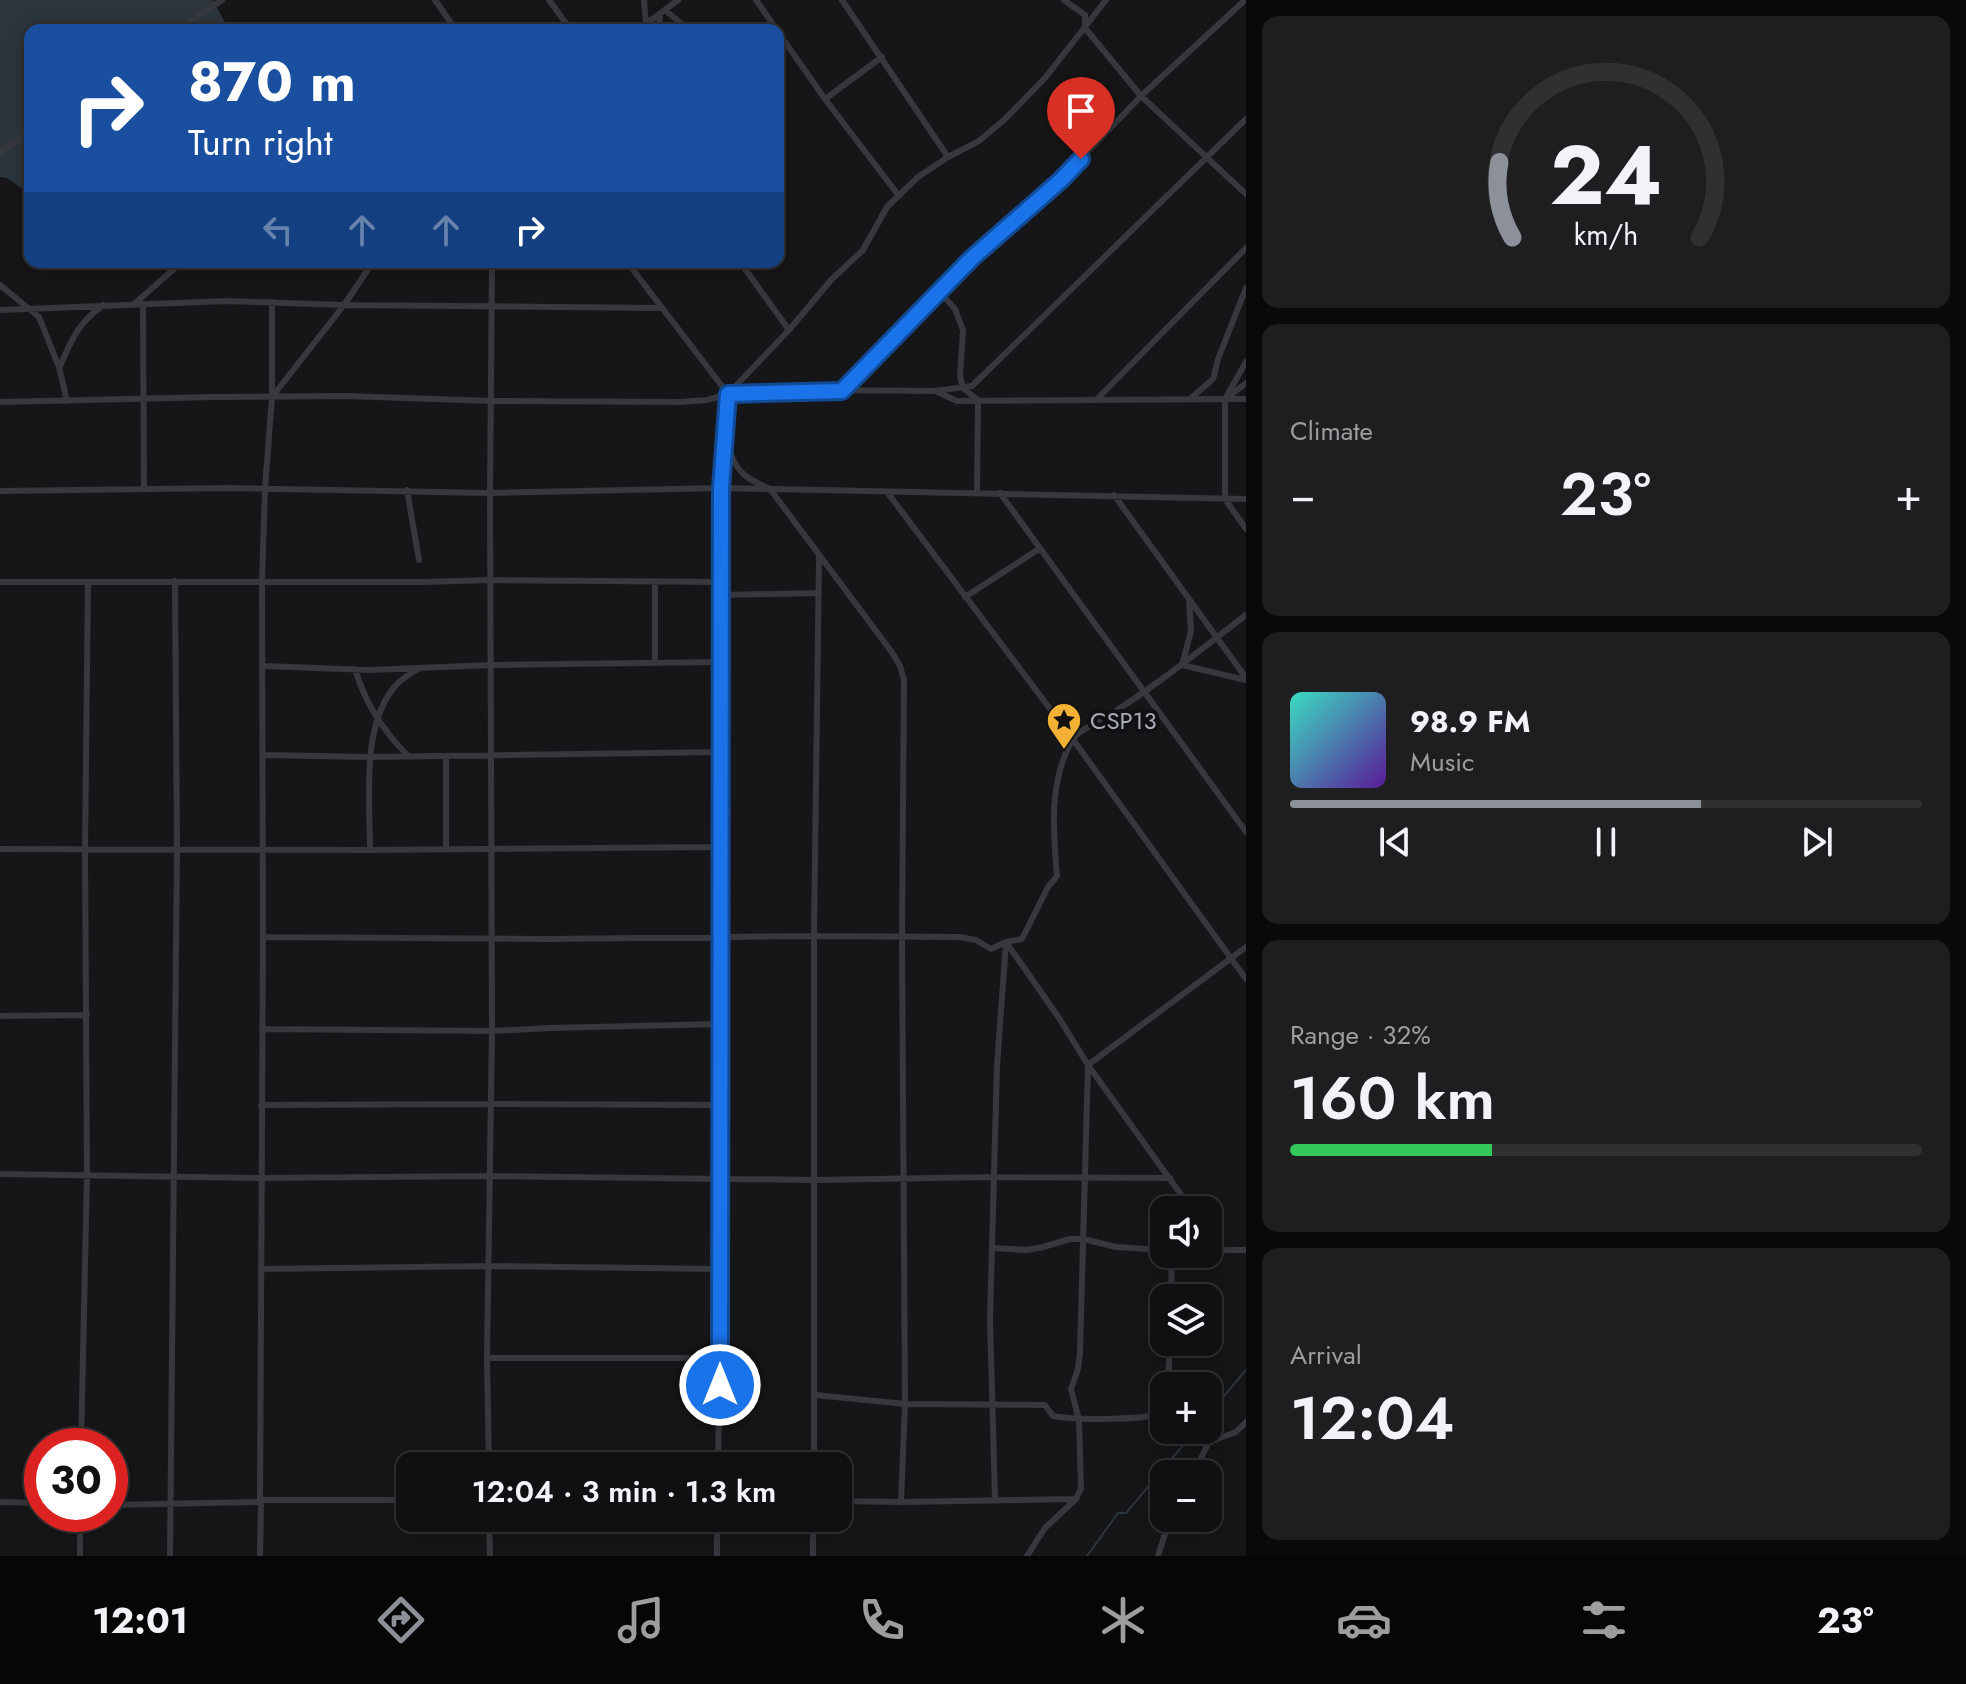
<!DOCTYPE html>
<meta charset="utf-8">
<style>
:root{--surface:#101012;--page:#1e1e20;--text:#f1f3f6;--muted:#9c9d9f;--line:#303032;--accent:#8c9099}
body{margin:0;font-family:Jost,sans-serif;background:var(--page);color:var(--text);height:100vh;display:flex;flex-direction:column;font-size:30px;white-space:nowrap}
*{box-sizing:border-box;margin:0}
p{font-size:26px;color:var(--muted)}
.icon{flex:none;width:44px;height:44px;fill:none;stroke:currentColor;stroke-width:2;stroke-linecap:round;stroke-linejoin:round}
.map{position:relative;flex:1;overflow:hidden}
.sheet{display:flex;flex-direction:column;gap:16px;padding:16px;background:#09090a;width:720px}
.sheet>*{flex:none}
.hud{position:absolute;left:24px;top:24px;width:760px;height:244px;border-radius:16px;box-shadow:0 4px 20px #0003,0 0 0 2px var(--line);background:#1a4fa0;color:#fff;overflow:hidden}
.tools{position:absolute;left:1150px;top:1196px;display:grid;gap:16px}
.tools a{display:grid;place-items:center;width:72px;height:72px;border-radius:16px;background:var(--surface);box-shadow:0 4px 20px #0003,0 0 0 2px var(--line);font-size:40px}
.speed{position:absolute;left:24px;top:1428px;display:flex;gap:16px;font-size:40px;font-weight:700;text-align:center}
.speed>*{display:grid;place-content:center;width:104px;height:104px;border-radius:50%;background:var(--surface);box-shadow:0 4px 20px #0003,0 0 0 2px var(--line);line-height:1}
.speed .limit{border:12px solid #d22;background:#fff;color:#111}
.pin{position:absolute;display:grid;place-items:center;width:68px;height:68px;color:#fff;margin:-82px -34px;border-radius:50% 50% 50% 0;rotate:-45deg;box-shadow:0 0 8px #0007}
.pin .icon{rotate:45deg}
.me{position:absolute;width:88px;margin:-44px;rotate:0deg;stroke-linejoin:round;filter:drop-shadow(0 0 6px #0008)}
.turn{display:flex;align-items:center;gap:28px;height:168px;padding:0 32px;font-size:36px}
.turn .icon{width:104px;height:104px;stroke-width:2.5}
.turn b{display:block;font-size:56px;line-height:68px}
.lanes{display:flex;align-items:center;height:76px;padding:0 32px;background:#0003;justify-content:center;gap:40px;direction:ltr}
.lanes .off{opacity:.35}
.big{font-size:60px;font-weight:600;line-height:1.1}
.sheet .tile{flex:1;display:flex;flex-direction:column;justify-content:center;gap:12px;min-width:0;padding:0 28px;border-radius:16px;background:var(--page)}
.sheet .dial{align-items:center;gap:0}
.dial svg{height:208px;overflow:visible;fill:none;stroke:var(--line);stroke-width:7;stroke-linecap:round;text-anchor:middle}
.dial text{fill:var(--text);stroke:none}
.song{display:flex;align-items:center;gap:24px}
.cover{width:96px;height:96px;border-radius:12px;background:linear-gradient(135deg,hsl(170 70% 55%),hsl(270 70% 35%))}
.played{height:8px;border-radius:4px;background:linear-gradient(90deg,var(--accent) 65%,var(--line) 65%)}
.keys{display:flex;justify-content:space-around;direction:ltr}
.heat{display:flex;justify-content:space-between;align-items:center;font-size:44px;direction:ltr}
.charge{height:12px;border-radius:6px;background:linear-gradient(90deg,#34c759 32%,var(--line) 0)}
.trip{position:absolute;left:396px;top:1452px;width:456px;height:80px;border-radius:16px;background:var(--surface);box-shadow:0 4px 20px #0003,0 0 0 2px var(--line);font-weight:600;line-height:80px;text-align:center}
.dock{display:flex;height:128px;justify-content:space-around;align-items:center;background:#060607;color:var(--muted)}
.dock .icon{width:56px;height:56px}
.dock .active{color:var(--accent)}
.dock b{font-size:36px;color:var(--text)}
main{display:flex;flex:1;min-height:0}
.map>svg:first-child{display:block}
.water{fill:#2c353c}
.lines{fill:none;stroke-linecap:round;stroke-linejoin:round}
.stream{stroke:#2c353c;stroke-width:2}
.minor{stroke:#37383d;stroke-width:6}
.route-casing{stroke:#114b97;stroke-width:20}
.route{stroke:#1a73e8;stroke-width:14}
.labels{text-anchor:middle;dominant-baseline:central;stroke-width:8;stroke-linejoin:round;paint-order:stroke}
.poi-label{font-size:24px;fill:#a8adb8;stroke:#111113;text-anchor:start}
</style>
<main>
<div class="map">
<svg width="1246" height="1556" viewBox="0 0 1246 1556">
<rect width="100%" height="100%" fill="#161618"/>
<path class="water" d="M0,0H213L229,30H30V194L7,178L0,177Z"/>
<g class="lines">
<path class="stream" d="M1208,1415L1246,1370
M1087,1556L1118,1513H1126L1196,1430"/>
<path class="minor" d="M435,0L456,30
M549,0L571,30
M644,0L646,25
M756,0L777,30
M842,0L948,157
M1064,0L1085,15V28L1141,96L1246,194
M665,10L689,30
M178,30L222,0
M638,30L678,0
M659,30L660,14
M778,32L825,99L899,196
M825,99L882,57
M0,152L30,132
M627,262L728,394
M740,262L789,330
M0,285L39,317L59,367L67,401
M939,291L955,309L963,330L960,376L963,388L978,400L977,493
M134,304L182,262
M143,304L144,488
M0,310L227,301L344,305L661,308
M1246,362L1225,399V499L1246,529
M60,366C73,337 77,325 103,305
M842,391L972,258L1061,180L1141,96L1245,0
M935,391L957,401L1246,399
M272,397L344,305L373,262
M1228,397L1246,383
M1097,399L1246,248
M1190,399L1213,379L1218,359L1246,288
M0,402L214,397L346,396L492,401L680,402L707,400L728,394L796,393L818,390L935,391L972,386L1246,119
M726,443C737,472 742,477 770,489L891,651L900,666L904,680L902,938L905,1404L901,1502
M407,490L419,560
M0,491L228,488L490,493L721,488L1246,499
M887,492L1072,738L1246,979
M1000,493L1246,832
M1114,495L1246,678
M655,581V663
M0,582H425L491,580L721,582
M721,595L819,593
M965,597L1039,549
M1189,599L1191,631L1182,665L1246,680
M263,666L370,670L491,665L721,662
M355,669C366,705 383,730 408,756
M263,755L370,757L721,752
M446,756V850
M0,849L370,850L722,847
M370,850C370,800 360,720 399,682C405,677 413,672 420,668
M263,937L550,939L814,936L959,937L976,940L991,949L1006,942L1022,939L1048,887L1057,876C1053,831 1049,783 1071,742C1076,731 1096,724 1106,717C1155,687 1200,650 1246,615
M1006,942L1059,1018L1088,1065L1192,1210
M0,1016L87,1015
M262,1029L492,1031L550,1028L720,1024
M261,1105L490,1104L720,1105
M0,1174L261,1178L488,1176L815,1180L993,1177L1170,1178
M1208,1232L1221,1250
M992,1248L1027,1250L1043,1247L1070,1239H1083L1116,1247L1164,1250
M1208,1250H1246
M261,1269L489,1266L719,1269
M1171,1298L1172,1254
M487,1358H720
M1168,1386L1170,1342
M815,1395L905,1404L1045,1405L1053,1416C1073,1420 1147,1421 1164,1412
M81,1446L87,1175L85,850L88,582
M489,1466L487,1358L492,1031L490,493L492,262
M718,1466L720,1358L721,488L728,394L789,330L831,280L863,250L887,207L918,177L948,157L979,141L1004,120L1045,78L1106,0
M814,1466V936L819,556
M1193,1474L1209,1442L1236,1432L1246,1422
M995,1499L990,1319L997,1066L1006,942
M838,1501L901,1502L1076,1499L1081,1489L1079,1420L1071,1389L1078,1369L1080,1352L1088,1065L1246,947
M0,1502L42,1503
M260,1502L263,937L262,581L265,489L272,397V302
M110,1505L260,1502L261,1500H410
M80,1514V1556
M489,1518L490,1556
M170,1556L177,849L175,581
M260,1556L261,1500
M717,1556V1518
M813,1556V1518
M1027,1556L1045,1528L1076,1499
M1158,1556L1170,1518"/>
</g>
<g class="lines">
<g class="route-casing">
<path id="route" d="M720,1385L721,488L728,394L842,391L972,258L1061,180L1081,159"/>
</g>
<use href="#route" class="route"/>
</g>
<defs>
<g id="sight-pin" transform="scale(1.8)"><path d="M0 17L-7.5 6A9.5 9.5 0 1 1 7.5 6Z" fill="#f2b134" stroke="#111113"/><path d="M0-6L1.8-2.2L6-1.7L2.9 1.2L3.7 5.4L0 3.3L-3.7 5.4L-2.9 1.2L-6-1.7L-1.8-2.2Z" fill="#111"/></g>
</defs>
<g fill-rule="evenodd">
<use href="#sight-pin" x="1064" y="720"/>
</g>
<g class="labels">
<g class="poi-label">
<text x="1090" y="720">CSP13</text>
</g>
</g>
</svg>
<div class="tools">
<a><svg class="icon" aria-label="sound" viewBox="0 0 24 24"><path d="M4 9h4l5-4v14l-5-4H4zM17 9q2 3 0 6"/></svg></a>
<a><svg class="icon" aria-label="layers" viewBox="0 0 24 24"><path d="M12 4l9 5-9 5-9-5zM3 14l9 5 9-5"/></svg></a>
<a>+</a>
<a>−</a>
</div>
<div class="speed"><div class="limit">30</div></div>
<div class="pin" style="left:1081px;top:159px;background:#d93025"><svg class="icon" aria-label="arrive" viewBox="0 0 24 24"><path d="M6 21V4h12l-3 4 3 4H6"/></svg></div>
<svg class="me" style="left:720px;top:1385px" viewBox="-20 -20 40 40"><circle r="17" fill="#1a73e8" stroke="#fff" stroke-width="3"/><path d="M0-11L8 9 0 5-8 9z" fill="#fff"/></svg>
<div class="trip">12:04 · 3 min · 1.3 km</div>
<div class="hud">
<div class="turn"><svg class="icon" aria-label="right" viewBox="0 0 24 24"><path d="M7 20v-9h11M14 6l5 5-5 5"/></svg><div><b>870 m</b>Turn right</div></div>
<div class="lanes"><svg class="icon off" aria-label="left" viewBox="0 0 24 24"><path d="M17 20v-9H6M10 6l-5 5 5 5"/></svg><svg class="icon off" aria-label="ahead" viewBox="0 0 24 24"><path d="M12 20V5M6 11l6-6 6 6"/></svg><svg class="icon off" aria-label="ahead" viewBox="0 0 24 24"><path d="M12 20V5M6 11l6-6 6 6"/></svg><svg class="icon" aria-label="right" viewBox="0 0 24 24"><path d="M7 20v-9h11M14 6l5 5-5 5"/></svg></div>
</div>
</div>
<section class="sheet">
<div class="tile dial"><svg viewBox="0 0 100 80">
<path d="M14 69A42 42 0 1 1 86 69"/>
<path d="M14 69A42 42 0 0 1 9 40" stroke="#8c9099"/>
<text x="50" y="56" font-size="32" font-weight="700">24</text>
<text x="50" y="72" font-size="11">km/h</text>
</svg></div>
<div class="tile"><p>Climate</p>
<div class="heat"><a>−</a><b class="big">23°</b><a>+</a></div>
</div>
<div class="tile">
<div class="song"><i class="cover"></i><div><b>98.9 FM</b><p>Music</p></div></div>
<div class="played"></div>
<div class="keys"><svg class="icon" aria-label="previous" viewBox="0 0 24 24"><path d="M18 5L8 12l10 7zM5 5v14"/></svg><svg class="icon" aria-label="pause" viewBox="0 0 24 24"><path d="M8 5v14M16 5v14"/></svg><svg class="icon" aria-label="next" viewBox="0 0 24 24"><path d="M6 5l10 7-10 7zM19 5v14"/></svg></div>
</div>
<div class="tile"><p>Range · 32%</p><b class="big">160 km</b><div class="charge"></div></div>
<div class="tile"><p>Arrival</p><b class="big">12:04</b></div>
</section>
</main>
<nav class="dock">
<b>12:01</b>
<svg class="icon active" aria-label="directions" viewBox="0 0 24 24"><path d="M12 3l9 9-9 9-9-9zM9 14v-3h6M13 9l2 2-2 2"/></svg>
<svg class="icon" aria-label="music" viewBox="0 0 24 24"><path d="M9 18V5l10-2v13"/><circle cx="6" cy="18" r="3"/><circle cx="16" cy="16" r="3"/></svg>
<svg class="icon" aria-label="phone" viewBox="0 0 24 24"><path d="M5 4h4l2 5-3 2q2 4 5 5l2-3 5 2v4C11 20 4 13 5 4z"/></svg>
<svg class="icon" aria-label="climate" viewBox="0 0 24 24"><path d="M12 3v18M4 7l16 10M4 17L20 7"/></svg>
<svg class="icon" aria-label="car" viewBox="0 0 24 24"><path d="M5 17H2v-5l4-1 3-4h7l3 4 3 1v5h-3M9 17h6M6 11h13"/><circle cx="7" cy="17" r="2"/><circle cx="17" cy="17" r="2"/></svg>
<svg class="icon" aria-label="filters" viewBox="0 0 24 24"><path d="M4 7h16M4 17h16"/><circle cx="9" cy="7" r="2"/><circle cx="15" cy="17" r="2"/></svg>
<b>23°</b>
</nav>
